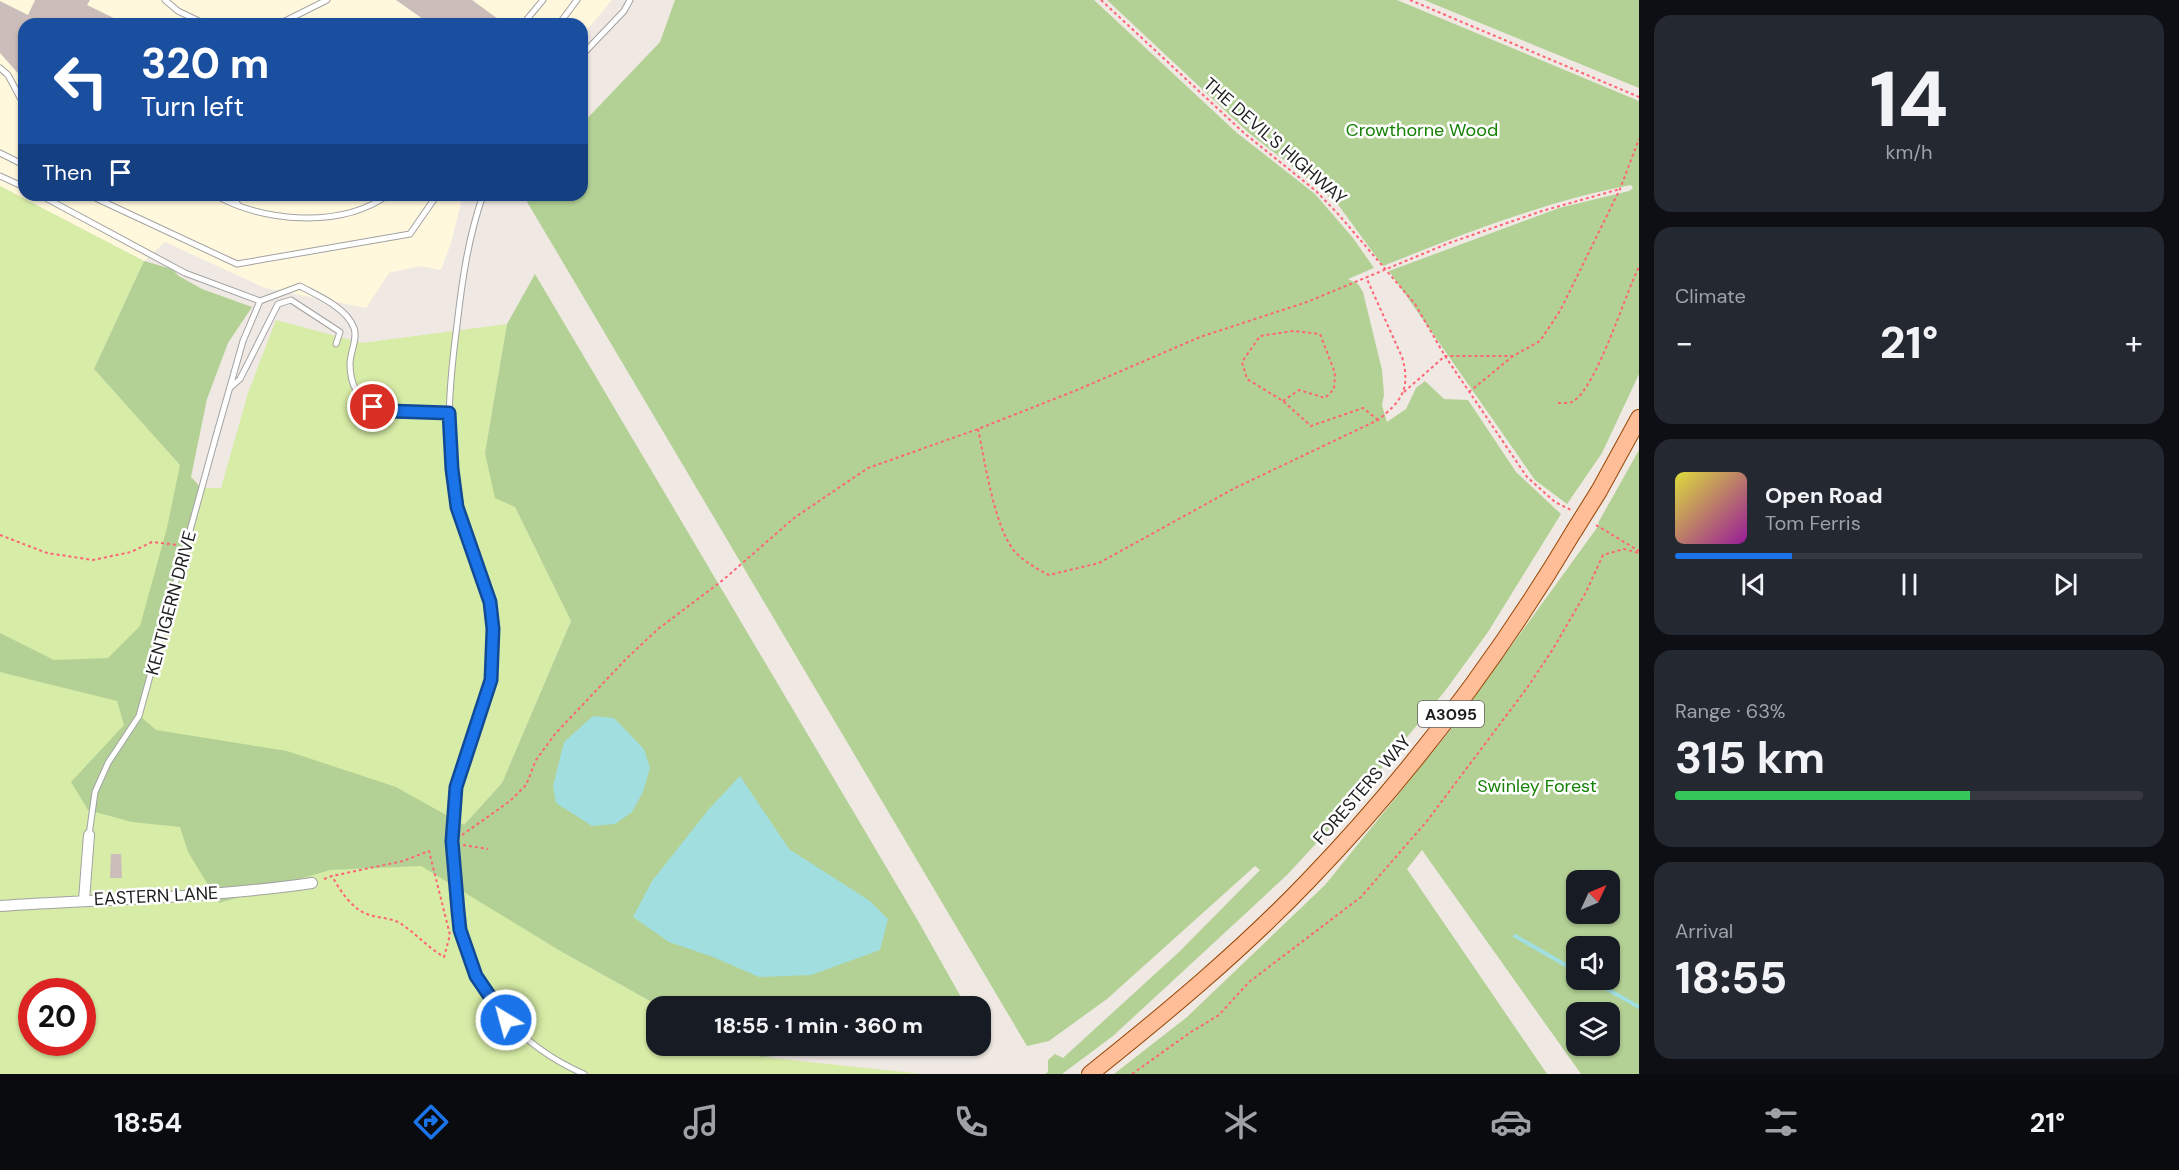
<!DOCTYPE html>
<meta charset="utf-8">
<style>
:root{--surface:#171b24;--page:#242831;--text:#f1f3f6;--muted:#9ea1a6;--line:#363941;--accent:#1a73e8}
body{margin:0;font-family:"DM Sans",sans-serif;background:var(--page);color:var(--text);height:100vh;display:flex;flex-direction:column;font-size:22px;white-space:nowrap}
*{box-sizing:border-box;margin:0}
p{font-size:20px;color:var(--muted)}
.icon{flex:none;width:33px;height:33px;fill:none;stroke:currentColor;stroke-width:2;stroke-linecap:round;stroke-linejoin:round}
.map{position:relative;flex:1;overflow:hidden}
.details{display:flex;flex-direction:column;gap:15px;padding:15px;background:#0d0f14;width:540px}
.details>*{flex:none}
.top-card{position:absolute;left:18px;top:18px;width:570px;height:183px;border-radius:18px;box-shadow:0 2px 4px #0004;background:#1a4fa0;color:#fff;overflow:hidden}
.needle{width:39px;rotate:46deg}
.tools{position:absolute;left:1566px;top:870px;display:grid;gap:12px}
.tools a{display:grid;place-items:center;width:54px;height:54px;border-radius:12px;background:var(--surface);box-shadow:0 2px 4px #0004;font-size:30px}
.speed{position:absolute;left:18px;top:978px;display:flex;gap:12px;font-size:30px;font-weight:700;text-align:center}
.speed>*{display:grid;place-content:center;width:78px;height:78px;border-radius:50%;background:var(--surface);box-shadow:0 2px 4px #0004;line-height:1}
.speed .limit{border:9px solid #d22;background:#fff;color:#111}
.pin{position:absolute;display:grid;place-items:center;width:51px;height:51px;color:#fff;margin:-26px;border:3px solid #fff;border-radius:50%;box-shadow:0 2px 6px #0007}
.me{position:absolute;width:66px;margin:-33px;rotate:323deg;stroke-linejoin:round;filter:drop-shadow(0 0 4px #0008)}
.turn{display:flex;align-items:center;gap:21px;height:126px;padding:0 24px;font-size:27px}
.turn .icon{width:78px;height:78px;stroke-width:2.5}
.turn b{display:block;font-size:42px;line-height:51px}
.then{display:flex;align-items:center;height:57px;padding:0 24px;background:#0003;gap:12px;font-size:22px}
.big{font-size:45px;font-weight:700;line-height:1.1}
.details .tile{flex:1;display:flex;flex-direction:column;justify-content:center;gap:9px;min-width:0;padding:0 21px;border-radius:18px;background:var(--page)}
.details .dial{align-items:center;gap:0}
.dial b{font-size:78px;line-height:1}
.song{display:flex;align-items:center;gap:18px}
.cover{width:72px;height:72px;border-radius:9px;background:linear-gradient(135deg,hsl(60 70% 55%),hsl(300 70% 35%))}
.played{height:6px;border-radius:3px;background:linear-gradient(90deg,var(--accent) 25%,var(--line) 25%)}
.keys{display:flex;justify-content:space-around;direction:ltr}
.heat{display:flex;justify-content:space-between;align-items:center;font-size:33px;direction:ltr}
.charge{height:9px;border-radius:4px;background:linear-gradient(90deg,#34c759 63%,var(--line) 0)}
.trip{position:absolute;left:646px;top:996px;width:345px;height:60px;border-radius:18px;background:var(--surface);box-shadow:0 2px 4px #0004;font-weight:700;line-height:60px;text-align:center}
.dock{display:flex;height:96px;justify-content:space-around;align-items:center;background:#090b0e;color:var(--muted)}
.dock .icon{width:42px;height:42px}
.dock .current{color:var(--accent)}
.dock b{font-size:27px;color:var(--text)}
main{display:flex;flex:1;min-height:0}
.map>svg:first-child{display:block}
.education{fill:#fff8dc}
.grass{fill:#d7eca6;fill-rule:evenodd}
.forest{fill:#b3d195;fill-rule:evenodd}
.water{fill:#a1dedf}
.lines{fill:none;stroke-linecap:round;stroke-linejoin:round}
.stream{stroke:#a1dedf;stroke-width:4}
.building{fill:#cbbdb9}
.service-casing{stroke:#a2a2a2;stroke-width:7}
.minor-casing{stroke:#a2a2a2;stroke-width:12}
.primary-casing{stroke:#974500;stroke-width:18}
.path{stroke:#ff6475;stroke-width:2;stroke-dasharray:3 3;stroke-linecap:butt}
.service{stroke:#fff;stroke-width:5}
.minor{stroke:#fff;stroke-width:10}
.primary{stroke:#ffbd98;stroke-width:16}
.primary-bridge-casing{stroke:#974500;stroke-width:18;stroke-linecap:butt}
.primary-bridge{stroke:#ffbd98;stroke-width:16}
.route-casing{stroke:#114b97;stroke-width:15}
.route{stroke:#1a73e8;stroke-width:10}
.labels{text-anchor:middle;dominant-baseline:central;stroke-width:5;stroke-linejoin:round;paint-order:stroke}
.shield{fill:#fff;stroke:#626262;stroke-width:1.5}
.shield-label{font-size:16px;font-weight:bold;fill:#1e1e1e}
.park-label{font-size:18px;fill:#168106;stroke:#fff}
.street-label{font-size:18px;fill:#1e1e1e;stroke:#fff}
</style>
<main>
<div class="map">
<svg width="1639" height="1074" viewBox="0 0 1639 1074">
<rect width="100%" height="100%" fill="#efe8e3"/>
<path class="education" d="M0,0H612L582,36V24H24V195H463L451,243L441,270L420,266L389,273L366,308L265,288L165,242L144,261L0,186Z"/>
<path class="grass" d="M0,186L144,261L94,369L201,488H221L248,393L276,320L362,343L507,324L485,453L515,507L571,621L502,783L464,825L470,895L562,952L659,1006H657V1046H736L761,1057L923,1074H0ZM32,992H82V1042H32Z"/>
<path class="forest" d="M675,0H1094L1237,133L1315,194L1353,238L1374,268L1348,279L1358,284L1363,292L1382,370L1384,395L1382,405L1387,422L1406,409L1416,388L1425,381L1444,399L1468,400L1516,472L1561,514L1488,632L1445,691L1347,810L1287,875L1113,1036L1062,1074H1045L1048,1072V1060L1055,1054L1063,1058L1179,952L1260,870L1255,866L1107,999L1049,1041L1027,1046L523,195H582V124L660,42Z
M1107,0H1397L1639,101V374L1602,453L1567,504L1535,480L1389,271L1559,208L1629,191L1633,188L1631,185C1546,201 1463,234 1383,266L1339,206L1317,186L1249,133Z
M1424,0H1639V88Z
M144,261L172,269L179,276L202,289L252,307L228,343L207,399L191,477L201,488L140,716L156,730L287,751L396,787L464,825L502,783L571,621L515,507L495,498L485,453L507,324L535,274L917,919L966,1006H659L562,952L421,866L330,870L219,903L188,852L180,827L132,822L88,810L71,782L124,725L117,701L0,672V633L54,660L108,658L140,626L167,528L180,465L94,369Z
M1639,450V1074H1581L1422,850L1407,869L1547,1074H1114L1187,1017L1325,885L1452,728L1599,525L1598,523ZM1610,880V914H1576V880ZM1610,946V980H1576V946ZM1610,1012V1046H1576V1012Z
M736,1046H932L761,1057Z"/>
<path class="water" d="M593,716L614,718L644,749L650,768L643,792L632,812L615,824L592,826L556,803L553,786L564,742Z
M740,776L789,849L870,901L888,919L880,950L811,975L759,977L713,957L669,942L633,917L652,881L709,809Z"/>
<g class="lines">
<path class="stream" d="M1515,936L1576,971
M1591,980L1639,1007"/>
</g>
<path class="building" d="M35,0H90L87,5L126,24H64L55,20L52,24H24V80L0,53V1L28,15Z
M396,0H472L505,24H443L423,19Z
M111,854H121L122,878H110Z"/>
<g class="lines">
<g class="service-casing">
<path id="service" d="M165,0L178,11L205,24
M279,24L327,0
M523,24L543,0
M559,24L577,0
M582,55L624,11L630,0
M0,68L8,75L24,105
M0,153L24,165
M0,176L24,187
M40,195L185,273L260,301L300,286C318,296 346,307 354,328C358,339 350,352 350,364C350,421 408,412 449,413
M89,195L237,264L410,234L437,195
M215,195C264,222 340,229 388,195
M231,195L239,206
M483,195C468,238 462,281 457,325C449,385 444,447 457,506C466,547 491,586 493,629C494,645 494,665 490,681C482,717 465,749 456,785C449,816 452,848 455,880C457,897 457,915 461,932C477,998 522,1047 584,1074
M231,387L240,379L278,304L291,300L340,332L336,344
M89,835L95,792L108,763L139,716L216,436L243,341L260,301"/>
</g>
<g class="minor-casing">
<path id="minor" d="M84,900L89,835
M0,906C104,899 209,898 312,883"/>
</g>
<g class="primary-casing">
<path id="primary" d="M1599,491L1639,418
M1090,1074C1165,1014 1241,951 1308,881C1410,775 1499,657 1574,531"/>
</g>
<path class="path" d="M1101,0L1244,133L1316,191L1339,215L1415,304L1445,356L1527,477L1555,502L1571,510
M1410,0L1639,97
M1404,392L1445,356H1513L1540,341L1560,311L1620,189L1639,139
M1469,392L1513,356
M1283,401L1299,390L1325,398L1334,389L1335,373L1320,334L1293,331L1260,336L1242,362L1247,379L1283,401L1311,426L1363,408L1378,420
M1558,403C1562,403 1568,403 1572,402C1596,390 1625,294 1639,267
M978,429C985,461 994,527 1015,552C1025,562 1037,569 1049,575L1099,563L1235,488L1378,420C1402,401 1411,388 1402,357L1366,277
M1596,525L1639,551
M0,535L47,553L93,560L131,552L152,542L178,545
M462,835L510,801L526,785L536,760L555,734L626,659L658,629L723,580L794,518L868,468L978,429L1077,390L1200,337L1307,302L1449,243L1542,211L1620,189
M463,845L488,849
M324,879L332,876L403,861L429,851L450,935L444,957C429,948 417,935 403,925C392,917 379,919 367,914C352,909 339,889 332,876
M1132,1074L1191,1032L1219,1015L1249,982L1361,897L1427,821L1527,688L1553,649L1586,592L1603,555L1624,549L1639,553"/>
<use href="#service" class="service"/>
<use href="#minor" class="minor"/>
<use href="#primary" class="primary"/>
<g class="primary-bridge-casing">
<path id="primary-bridge" d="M1574,531L1599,491"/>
</g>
<use href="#primary-bridge" class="primary-bridge"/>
</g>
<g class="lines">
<g class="route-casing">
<path id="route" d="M373,407L390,411L449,413L452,469L457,507L490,602L493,629L491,680L456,787L452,841L458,911L460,930L476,976L506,1020"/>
</g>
<use href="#route" class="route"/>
</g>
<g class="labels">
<rect class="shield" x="1418" y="701" width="66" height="26" rx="4.5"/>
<g class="shield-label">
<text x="1451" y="714">A3095</text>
</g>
<g class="park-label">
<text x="1422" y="130">Crowthorne Wood</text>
<text x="1537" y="786">Swinley Forest</text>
</g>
<g class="street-label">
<text transform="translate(1275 141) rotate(41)">THE DEVIL'S HIGHWAY</text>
<text transform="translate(171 603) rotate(-75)">KENTIGERN DRIVE</text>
<text transform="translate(1362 790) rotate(-49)">FORESTERS WAY</text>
<text transform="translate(156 896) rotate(-3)">EASTERN LANE</text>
</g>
</g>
</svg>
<div class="tools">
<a><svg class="needle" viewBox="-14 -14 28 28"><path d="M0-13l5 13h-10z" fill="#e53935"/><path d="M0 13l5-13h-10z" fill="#9ea1a6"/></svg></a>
<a><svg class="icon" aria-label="sound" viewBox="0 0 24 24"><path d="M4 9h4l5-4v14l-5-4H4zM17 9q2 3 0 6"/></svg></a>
<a><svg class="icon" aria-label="layers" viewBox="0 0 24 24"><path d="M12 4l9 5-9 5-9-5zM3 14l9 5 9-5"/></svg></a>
</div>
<div class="speed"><div class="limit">20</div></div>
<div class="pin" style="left:373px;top:407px;background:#d93025"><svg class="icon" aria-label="arrive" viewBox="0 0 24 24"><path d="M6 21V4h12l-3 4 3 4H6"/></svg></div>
<svg class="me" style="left:506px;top:1020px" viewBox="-20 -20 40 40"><circle r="17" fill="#1a73e8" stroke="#fff" stroke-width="3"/><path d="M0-11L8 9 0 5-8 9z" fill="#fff"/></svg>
<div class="trip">18:55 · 1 min · 360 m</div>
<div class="top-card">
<div class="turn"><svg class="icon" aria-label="left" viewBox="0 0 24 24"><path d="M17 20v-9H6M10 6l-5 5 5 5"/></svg><div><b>320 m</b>Turn left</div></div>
<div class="then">Then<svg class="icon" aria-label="arrive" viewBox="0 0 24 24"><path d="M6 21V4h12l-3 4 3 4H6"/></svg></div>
</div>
</div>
<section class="details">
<div class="tile dial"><b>14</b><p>km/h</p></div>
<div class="tile"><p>Climate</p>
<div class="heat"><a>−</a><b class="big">21°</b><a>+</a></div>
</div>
<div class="tile">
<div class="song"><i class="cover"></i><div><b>Open Road</b><p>Tom Ferris</p></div></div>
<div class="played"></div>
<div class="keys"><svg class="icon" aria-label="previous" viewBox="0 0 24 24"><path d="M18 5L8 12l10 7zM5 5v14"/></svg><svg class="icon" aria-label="pause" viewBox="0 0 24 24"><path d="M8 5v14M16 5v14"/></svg><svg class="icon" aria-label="next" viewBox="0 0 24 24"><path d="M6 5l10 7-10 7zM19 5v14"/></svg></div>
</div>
<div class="tile"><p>Range · 63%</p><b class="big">315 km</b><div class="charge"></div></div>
<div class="tile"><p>Arrival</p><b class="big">18:55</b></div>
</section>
</main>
<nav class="dock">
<b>18:54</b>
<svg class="icon current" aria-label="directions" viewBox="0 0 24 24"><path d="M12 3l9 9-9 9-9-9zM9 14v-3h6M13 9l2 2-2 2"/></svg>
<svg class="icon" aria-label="music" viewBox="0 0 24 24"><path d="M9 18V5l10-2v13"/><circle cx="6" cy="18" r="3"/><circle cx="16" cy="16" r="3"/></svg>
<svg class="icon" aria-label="phone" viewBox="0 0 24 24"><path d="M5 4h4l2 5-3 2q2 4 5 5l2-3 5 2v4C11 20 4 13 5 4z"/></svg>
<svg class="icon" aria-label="climate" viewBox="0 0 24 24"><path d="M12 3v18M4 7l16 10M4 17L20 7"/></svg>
<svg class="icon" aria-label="car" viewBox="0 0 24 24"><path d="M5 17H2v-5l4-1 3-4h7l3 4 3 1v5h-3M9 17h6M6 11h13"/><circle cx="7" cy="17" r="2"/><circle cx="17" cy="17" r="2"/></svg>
<svg class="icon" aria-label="filters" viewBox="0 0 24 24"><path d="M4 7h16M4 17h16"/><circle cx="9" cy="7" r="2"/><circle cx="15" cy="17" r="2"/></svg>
<b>21°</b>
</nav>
